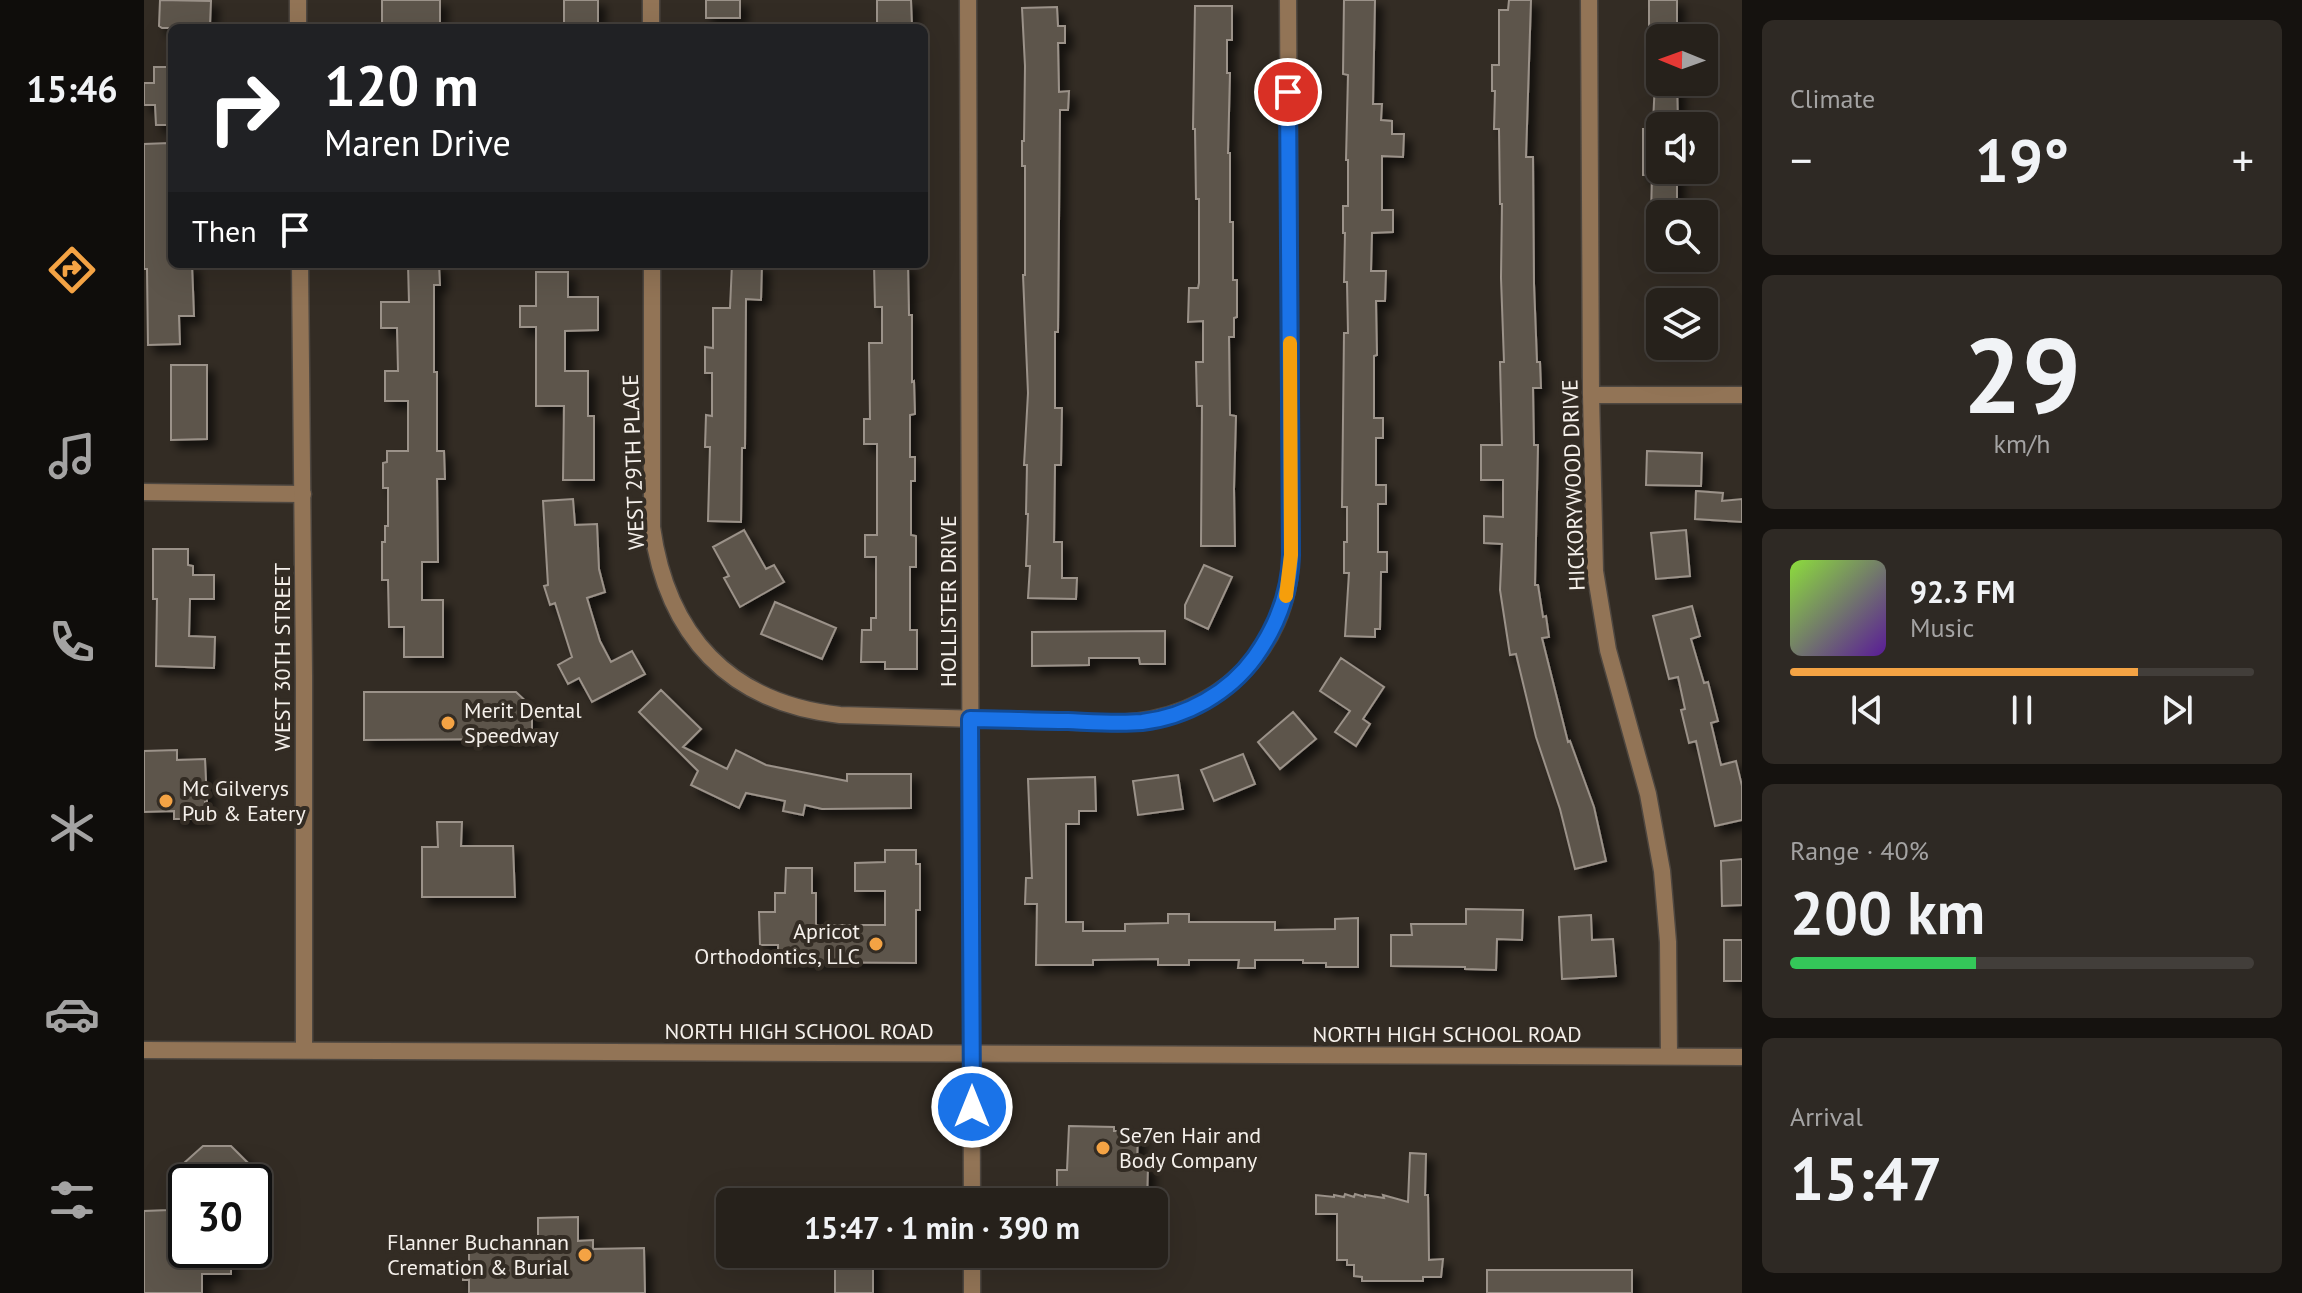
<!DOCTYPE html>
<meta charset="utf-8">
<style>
:root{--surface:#26211b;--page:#2e2924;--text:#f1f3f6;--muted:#a4a3a3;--line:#423e3a;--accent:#f4a344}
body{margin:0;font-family:"PT Sans",sans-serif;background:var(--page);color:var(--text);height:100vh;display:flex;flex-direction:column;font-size:30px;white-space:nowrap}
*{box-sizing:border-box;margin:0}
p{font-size:26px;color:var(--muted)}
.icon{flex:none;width:44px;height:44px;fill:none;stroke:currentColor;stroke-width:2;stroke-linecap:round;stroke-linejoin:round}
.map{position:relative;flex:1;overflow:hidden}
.side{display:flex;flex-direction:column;gap:20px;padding:20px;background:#15120f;width:560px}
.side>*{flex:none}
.guide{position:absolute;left:24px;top:24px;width:760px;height:244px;border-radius:12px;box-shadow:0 8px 32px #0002,0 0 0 2px var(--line);background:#202124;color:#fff;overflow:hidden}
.needle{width:52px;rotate:271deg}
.controls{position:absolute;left:1502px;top:24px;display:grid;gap:16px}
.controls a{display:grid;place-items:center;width:72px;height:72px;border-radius:12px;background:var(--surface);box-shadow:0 8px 32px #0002,0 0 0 2px var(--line);font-size:40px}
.speed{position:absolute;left:24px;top:1164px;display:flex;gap:16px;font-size:40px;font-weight:700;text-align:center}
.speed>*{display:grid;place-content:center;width:104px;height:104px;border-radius:50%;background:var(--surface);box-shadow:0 8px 32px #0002,0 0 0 2px var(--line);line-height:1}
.speed .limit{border:4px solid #111;border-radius:12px;background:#fff;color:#111}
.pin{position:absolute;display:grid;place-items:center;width:68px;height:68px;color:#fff;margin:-34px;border:4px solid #fff;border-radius:50%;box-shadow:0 2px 8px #0007}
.me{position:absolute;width:88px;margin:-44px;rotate:0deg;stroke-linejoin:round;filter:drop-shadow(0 0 6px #0008)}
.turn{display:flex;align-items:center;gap:28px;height:168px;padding:0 24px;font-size:36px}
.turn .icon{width:104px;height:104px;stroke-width:2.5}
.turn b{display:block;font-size:56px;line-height:68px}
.then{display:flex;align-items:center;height:76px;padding:0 24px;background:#0003;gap:16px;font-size:30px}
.big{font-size:60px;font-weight:800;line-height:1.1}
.side .card{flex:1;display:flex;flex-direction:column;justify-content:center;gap:12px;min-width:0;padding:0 28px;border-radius:12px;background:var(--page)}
.side .dial{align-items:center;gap:0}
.dial b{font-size:104px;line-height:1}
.song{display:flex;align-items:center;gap:24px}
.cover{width:96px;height:96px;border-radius:12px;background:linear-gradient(135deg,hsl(90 70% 55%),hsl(270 70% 35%))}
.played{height:8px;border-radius:4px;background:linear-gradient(90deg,var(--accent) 75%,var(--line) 75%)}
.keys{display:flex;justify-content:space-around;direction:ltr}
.heat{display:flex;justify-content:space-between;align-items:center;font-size:44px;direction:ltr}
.charge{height:12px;border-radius:6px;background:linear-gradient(90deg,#34c759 40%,var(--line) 0)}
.trip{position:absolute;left:572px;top:1188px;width:452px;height:80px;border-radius:12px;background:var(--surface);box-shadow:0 8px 32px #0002,0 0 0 2px var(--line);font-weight:800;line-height:80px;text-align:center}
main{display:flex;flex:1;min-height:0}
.dock{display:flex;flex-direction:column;width:144px;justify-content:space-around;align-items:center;background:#0f0d0b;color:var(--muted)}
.dock .icon{width:56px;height:56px}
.dock .selected{color:var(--accent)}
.dock b{font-size:36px;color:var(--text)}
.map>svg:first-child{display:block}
.building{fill:#5d554c;stroke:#9b9289;stroke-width:2;filter:url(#shadow)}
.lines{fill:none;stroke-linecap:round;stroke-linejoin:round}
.minor-casing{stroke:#4e4740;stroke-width:19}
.tertiary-casing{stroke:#4e4740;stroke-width:19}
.minor{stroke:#927456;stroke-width:16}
.tertiary{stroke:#927456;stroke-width:16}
.route-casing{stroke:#114b97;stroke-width:20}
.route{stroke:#1a73e8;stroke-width:14}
.slow{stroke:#f59e0b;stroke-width:14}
.poi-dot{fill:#f4a344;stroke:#332c24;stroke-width:3}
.labels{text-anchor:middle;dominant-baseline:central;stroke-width:8;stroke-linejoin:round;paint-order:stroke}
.street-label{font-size:22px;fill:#f5f0eb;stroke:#332c24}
.poi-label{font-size:22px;fill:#f5f0eb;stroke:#332c24;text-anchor:start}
</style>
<main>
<nav class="dock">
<b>15:46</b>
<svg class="icon selected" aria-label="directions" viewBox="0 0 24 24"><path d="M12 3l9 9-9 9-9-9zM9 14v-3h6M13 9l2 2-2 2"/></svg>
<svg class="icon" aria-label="music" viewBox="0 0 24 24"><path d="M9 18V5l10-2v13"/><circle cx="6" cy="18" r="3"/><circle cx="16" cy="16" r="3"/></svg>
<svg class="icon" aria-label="phone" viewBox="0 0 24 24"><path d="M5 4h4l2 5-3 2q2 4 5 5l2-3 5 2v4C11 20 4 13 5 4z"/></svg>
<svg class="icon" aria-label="climate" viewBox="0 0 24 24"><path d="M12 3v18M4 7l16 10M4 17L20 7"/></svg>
<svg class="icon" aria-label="car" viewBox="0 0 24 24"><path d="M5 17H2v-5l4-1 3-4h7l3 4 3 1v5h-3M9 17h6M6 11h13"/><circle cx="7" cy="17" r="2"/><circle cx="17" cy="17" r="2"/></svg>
<svg class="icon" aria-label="filters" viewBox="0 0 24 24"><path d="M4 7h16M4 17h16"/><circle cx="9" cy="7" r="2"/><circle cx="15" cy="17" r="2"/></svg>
</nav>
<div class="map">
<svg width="1598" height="1293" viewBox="0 0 1598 1293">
<defs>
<filter id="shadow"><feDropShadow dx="7" dy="7" stdDeviation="4" flood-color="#0009"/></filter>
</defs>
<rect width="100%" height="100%" fill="#332c24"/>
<path class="building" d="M16,0L67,1L66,25H48V28H18L15,26Z
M238,0H296V28H257V24H238Z
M420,0H454V23H420Z
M562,0H596V18H562Z
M733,0H767L768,26H733Z
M1200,0H1231L1229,104H1238L1237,120L1248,121V134H1260L1259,157L1238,156V210H1249V232L1228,233L1227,271H1242L1241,301H1232L1233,355L1230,356V418H1239V438H1232V485H1242V504H1234V552H1243V572H1237L1236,629H1231V637L1201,636L1205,573H1200V542H1203V507H1198L1200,333H1204L1203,282H1200L1201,233H1199V206H1204V160H1202L1204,75L1199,74Z
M1365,0H1387L1382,157H1389L1390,284L1393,362H1396L1397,388H1389L1390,445H1394L1391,585H1394L1399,617L1402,616L1405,637L1398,638L1424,742L1426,741L1450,807L1462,861L1431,869L1416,809L1392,737L1372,654L1366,655L1356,590L1358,544L1340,543V516L1359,517V480H1337V445H1358L1356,362H1360L1357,278L1358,204H1356L1355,129H1350L1351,91H1348V65H1355V10H1364Z
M1505,0H1533V38H1505Z
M1051,6H1088V40H1083V73H1086L1084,153H1086V222H1089V280H1093V317L1090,318V337H1085L1086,415L1092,416L1090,489L1091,546H1057L1058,406H1053L1052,362H1059V321L1044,322L1045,288H1054L1055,283V199H1052L1051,129H1049Z
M913,7L914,26H921V43H914L915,92L925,91L924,110H916L914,332H911V408H918L917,465H911L910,542H918V578H933L932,599L884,598L886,566H882L884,514H882L883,465H880L884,393L879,275H881V166H878V141H880L881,66L878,8Z
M10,67H28V125H12L11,105H0V83H10Z
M1511,82H1533L1534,124L1509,123Z
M1499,129H1516V170H1533V214H1507L1508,175H1499Z
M25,143V167H28V264H48L50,316H35L36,344L4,345L3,269H0V144Z
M264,264H295L296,285H290V372H293V451H300L301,479H293L294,562H278V600H299V657H260V627H245L244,580H238V542H241V526H244V488H239V463L243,462V451H264V401H241V371H254L253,328H237V302H265Z
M588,264H618L617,300L602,299L601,448H598L597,522L564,521L566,447H561L562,415L568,416V373H561V347L569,348V308H586Z
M730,264H764L765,315H768V382L770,381L771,414L766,415V457H771V481H767V535L772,536V567H766V630H773V669H741V662H717L718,630H727V618H732V557H721V535H733V444H720V419H726L725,343H738V307H731Z
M392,272H424V297H454V330L421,331V371H444V416H450V480H419L420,406H392V327H376V306H392Z
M27,365H63V439L27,440Z
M1503,451L1558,453L1557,486L1502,485Z
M1552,491L1579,493L1578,501L1598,499V522L1551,519Z
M429,499L431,525L453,524L455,569L461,592L443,598L456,641L467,662L488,651L501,674L448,702L435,678L424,684L414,665L428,657L411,603L406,605L400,586L404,585L399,501Z
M600,530L622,569L630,565L640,582L596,607L580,578L585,576L569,547Z
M1542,530L1546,576L1512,579L1507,533Z
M9,549H44V565L49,566V575H70V599H46L45,636L71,637L70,668L12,666L13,599H9Z
M1060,565L1088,577L1064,629L1041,618V605Z
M631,602L692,628L678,659L617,634Z
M1548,606L1556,636L1547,639L1560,683L1564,682L1574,721L1567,723L1577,765L1592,761L1598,786V820L1571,826L1552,741L1545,743L1537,710L1541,709L1534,677L1525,679L1509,616Z
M1021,631V664H996L995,658H945V665L888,666V632Z
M1197,658L1240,687L1219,719L1226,724L1212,746L1191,732L1206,711L1176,691Z
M517,690L557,729L539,747L583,769L592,750L622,765L703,781V774H767V808L678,809L661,805L659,815L639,811L641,801L602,793L595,808L547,785L554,771L495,712Z
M220,692H372L388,707V739L220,740Z
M1149,712L1172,739L1136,769L1114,742Z
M33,750V760L61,759L63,802H61V819H30V811L0,812V751Z
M1099,754L1111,784L1070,801L1057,770Z
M1034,775L1039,809L994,815L989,781Z
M951,777L952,811H935V824H922V922H939V931H981V924L1024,923V914H1045V922H1131V930L1191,929V919L1214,918V967H1182V963H1159V960H1111V968H1094L1095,960H1045V965H1014V959L949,960V965H892L893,904H881L882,878H888L884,779Z
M293,822H318L317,846H369L371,897H278V847H294Z
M741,850H772V864H776V910H772V963L634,962V945H616L615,912H631V893H641L642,868H668V893H672V925H741V891H711V863L741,862Z
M1598,859V905L1578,906L1577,861Z
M1322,909L1379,910L1378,940L1353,939L1352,970L1321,969V967L1247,966V935H1268L1267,924H1322Z
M1447,915L1448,940L1469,939L1472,976L1418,979L1415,917Z
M1580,940H1598V981H1580Z
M925,1126L970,1127V1131H994L993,1165L1004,1166L1003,1202H913V1170H923Z
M59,1146H87L107,1166V1182H39V1164Z
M1266,1153L1282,1154L1281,1195H1284L1285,1260L1299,1259L1297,1277H1279V1281H1218V1277L1210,1276V1265H1203V1260H1193V1214H1172V1195L1190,1197V1195L1200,1197L1201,1194L1210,1197L1211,1194L1221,1197V1195L1240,1198L1239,1195L1264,1202Z
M24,1201H42V1250H87V1274H58V1293H0V1211L25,1210Z
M434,1217V1241L449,1240V1249L500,1248L501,1293H325V1280H319V1264L325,1263V1249L381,1250V1237H394V1218Z
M691,1254H729V1293H691Z
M1343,1270H1488V1293H1343Z"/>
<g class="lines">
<g class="minor-casing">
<path id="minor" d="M507,0V28
M824,0L828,1202
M1445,0L1447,395L1451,571L1464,650L1504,794L1518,871L1524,942L1525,1056
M508,264V527C523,635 585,703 696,715L974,723C1070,720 1145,653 1147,555L1144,0
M1447,395H1598
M0,492L159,494
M828,1254V1293"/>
</g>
<g class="tertiary-casing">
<path id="tertiary" d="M154,0V28
M156,264L160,675V1050
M0,1050L1598,1057"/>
</g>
<use href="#minor" class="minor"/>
<use href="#tertiary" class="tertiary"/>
</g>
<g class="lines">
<g class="route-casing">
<path id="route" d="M828,1107L826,719C859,719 891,721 924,721C948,722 973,724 998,722C1042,717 1085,693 1111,657C1133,626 1146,593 1147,555L1144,92"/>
</g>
<use href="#route" class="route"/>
<path class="slow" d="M1142,596L1147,555L1146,343"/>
</g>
<g class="poi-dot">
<circle cx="304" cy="723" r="8"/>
<circle cx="22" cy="801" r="8"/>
<circle cx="732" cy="944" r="8"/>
<circle cx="959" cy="1148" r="8"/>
<circle cx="441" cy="1255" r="8"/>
</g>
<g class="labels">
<g class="street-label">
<text transform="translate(489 462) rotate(-92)">WEST 29TH PLACE</text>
<text transform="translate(1429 485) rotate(-92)">HICKORYWOOD DRIVE</text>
<text transform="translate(804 601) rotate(-90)">HOLLISTER DRIVE</text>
<text transform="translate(138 657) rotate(-90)">WEST 30TH STREET</text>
<text x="655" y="1031">NORTH HIGH SCHOOL ROAD</text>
<text x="1303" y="1034">NORTH HIGH SCHOOL ROAD</text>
</g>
<g class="poi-label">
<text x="320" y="710">Merit Dental<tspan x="320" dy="25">Speedway</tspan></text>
<text x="38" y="788">Mc Gilverys<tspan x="38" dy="25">Pub &amp; Eatery</tspan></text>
<text x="716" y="931" text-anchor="end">Apricot<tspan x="716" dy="25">Orthodontics, LLC</tspan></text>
<text x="975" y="1135">Se7en Hair and<tspan x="975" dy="25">Body Company</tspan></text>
<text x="425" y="1242" text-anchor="end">Flanner Buchannan<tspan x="425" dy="25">Cremation &amp; Burial</tspan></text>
</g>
</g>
</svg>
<div class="controls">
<a><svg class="needle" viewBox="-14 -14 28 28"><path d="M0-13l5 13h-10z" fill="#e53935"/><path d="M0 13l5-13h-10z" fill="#a4a3a3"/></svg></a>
<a><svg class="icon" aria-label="sound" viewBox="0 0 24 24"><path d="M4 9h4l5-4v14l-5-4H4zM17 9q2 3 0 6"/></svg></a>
<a><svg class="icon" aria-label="search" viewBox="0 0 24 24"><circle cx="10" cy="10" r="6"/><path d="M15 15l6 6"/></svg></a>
<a><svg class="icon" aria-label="layers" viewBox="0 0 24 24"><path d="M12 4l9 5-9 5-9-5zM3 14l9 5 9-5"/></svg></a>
</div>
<div class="speed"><div class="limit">30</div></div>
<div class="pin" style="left:1144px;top:92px;background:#d93025"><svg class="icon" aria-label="arrive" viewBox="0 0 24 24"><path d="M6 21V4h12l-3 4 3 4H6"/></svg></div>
<svg class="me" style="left:828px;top:1107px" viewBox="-20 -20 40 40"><circle r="17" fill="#1a73e8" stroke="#fff" stroke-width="3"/><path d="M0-11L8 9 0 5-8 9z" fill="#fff"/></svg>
<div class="trip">15:47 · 1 min · 390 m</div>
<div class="guide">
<div class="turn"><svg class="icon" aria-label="right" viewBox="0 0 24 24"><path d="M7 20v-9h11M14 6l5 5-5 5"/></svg><div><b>120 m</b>Maren Drive</div></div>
<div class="then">Then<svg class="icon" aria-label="arrive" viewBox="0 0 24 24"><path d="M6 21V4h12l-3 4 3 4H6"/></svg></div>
</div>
</div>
<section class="side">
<div class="card"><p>Climate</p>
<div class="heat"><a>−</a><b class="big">19°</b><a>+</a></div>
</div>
<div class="card dial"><b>29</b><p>km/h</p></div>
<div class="card">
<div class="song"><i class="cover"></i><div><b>92.3 FM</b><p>Music</p></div></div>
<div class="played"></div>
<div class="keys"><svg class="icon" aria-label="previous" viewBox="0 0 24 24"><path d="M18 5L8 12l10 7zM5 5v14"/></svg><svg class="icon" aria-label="pause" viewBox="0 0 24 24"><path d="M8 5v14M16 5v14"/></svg><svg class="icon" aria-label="next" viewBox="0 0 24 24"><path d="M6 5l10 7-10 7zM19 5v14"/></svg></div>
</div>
<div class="card"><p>Range · 40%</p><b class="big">200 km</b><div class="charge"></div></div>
<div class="card"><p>Arrival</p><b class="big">15:47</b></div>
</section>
</main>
